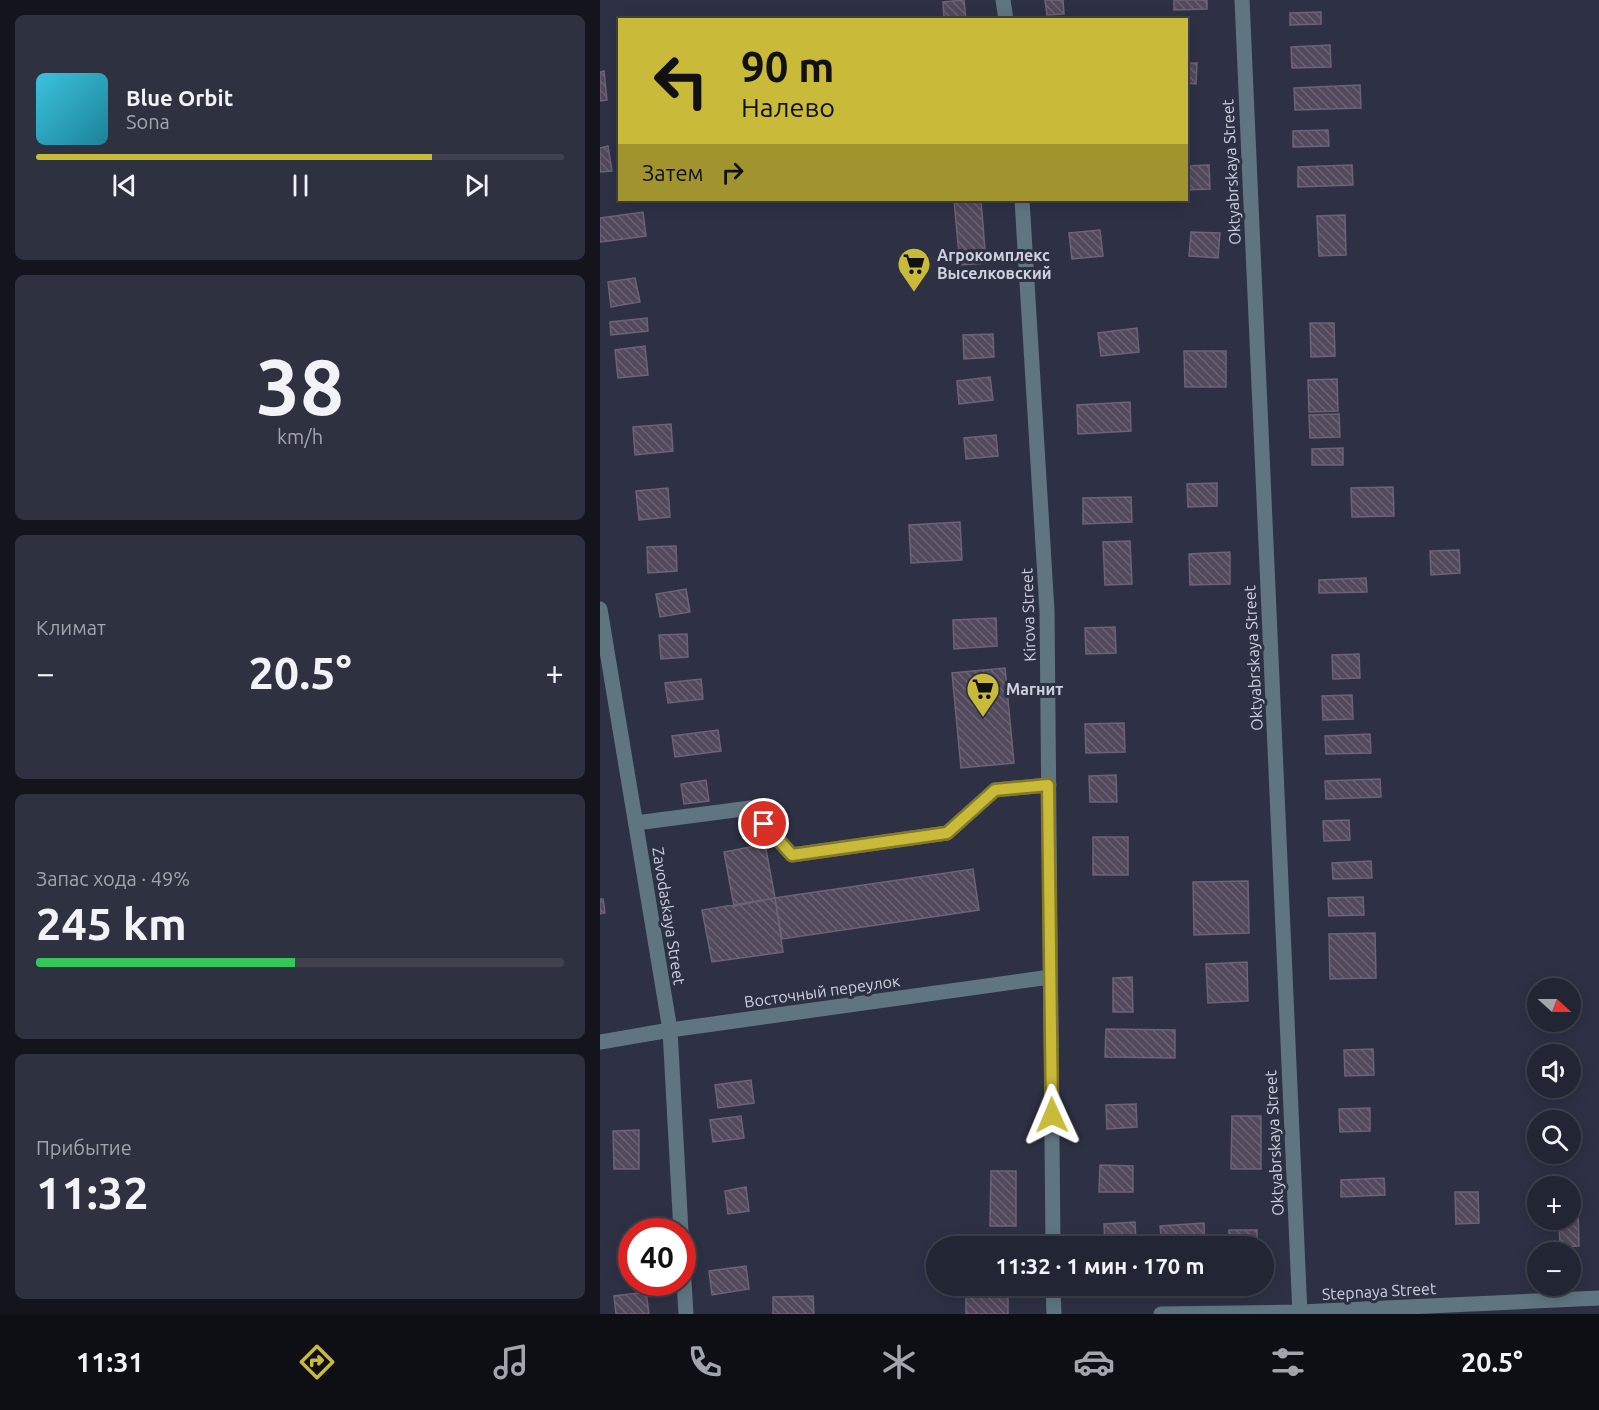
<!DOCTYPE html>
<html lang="ru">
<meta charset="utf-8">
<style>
:root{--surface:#222533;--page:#2e313f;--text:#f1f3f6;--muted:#a2a5ac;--line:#3f424e;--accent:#caba3a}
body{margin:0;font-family:Ubuntu,sans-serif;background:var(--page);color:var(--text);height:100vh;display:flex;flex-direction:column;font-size:22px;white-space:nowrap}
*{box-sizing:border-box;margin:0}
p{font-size:20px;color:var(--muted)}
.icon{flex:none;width:33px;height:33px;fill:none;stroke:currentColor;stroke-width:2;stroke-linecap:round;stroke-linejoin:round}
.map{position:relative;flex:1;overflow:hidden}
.side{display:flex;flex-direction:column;gap:15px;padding:15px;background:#13141c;width:600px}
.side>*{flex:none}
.banner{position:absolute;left:18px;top:18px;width:570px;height:183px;border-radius:0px;box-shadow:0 3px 15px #0003,0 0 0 2px var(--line);background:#caba3a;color:#111;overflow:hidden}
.needle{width:39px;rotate:111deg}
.fabs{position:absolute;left:927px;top:978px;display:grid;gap:12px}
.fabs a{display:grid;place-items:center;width:54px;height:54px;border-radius:50%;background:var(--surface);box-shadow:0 3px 15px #0003,0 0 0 2px var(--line);font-size:30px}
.speed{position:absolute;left:18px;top:1218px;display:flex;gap:12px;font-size:30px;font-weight:700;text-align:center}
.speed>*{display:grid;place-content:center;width:78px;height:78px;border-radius:50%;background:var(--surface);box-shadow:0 3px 15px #0003,0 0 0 2px var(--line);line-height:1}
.speed .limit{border:9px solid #d22;background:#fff;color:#111}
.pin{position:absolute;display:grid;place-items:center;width:51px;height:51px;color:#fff;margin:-26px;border:3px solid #fff;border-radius:50%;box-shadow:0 2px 6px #0007}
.me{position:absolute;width:66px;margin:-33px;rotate:359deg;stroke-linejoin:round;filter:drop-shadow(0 0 4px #0008)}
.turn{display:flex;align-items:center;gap:21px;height:126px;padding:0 24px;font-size:27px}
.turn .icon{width:78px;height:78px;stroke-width:2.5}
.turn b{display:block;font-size:42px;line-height:51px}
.then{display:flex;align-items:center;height:57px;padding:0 24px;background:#0003;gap:12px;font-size:22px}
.big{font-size:45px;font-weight:700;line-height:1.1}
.side .widget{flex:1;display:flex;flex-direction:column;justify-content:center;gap:9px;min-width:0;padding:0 21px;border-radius:9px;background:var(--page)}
.side .dial{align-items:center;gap:0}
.dial b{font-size:78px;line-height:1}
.song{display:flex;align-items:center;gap:18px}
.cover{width:72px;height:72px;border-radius:9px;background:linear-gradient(135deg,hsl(190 70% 55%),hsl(190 70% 35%))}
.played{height:6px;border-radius:3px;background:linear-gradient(90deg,var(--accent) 75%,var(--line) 75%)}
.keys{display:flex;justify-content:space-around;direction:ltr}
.heat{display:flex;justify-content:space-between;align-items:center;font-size:33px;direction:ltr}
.charge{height:9px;border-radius:4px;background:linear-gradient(90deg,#34c759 49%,var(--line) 0)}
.trip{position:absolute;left:326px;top:1236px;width:348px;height:60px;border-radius:30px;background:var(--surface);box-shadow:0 3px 15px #0003,0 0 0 2px var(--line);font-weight:700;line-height:60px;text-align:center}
.dock{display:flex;height:96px;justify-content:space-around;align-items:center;background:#0e0f14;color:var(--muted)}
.dock .icon{width:42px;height:42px}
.dock .active{color:var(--accent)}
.dock b{font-size:27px;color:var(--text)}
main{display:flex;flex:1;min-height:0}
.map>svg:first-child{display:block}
.building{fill:url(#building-back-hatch);stroke:#6d6277;stroke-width:1.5}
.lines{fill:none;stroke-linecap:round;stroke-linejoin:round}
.minor{stroke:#5f7681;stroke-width:15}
.route-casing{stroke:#837926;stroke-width:15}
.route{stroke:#caba3a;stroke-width:10}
.labels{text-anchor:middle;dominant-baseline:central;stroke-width:6;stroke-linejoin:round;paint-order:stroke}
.street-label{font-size:16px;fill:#ced1dd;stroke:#2e3144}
.poi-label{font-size:16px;font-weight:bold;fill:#ced1dd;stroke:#2e3144;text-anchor:start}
</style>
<main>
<section class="side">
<div class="widget">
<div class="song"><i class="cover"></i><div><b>Blue Orbit</b><p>Sona</p></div></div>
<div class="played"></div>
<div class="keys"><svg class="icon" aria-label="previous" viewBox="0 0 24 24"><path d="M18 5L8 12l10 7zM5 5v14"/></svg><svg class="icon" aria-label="pause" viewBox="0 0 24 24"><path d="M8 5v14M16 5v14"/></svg><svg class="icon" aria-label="next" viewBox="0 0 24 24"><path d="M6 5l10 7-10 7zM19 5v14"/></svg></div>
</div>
<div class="widget dial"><b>38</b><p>km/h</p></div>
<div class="widget"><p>Климат</p>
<div class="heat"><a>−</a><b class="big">20.5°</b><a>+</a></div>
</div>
<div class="widget"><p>Запас хода · 49%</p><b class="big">245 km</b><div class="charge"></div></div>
<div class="widget"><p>Прибытие</p><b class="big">11:32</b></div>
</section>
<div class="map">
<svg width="999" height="1314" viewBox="0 0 999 1314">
<defs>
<pattern id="building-back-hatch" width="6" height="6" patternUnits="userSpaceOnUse" patternTransform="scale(1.5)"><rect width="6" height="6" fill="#53495d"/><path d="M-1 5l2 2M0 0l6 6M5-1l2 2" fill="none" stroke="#6b6274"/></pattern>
</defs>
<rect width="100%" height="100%" fill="#2e3144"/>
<path class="building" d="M364,0L366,20H344L343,2Z
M445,0H463L464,14L447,15Z
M574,0H607V9L574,10Z
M721,12V24L690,25V13Z
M730,45L731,67L692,68L691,47Z
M586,63H597L596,84L586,83Z
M4,71L7,100L0,101V72Z
M760,85L761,108L695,110L694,88Z
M728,130L729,146L693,147V131Z
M8,146L12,171L0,172V148Z
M609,165L610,189L586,190V166Z
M752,165L753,185L698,187V167Z
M354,200H381L386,263L360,265Z
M43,212L46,236L0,242V218Z
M745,215L746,255L719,256L717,216Z
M500,230L503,256L472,259L469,233Z
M591,232L620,233L618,258L589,256Z
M35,278L40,302L11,307L8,282Z
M47,318L48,331L11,335L10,322Z
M710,323H734L735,356L711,357Z
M537,328L539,352L501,356L498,333Z
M393,334L394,357L364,359L363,335Z
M45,346L48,375L18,378L15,350Z
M584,351H626V387H585Z
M390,377L393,400L359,404L357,381Z
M737,379L738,411L709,412L708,380Z
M530,402L531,431L478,434L477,405Z
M739,414L740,437L710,438L709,415Z
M71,424L73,451L35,455L33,427Z
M396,435L398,456L366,459L364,438Z
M743,448V465H712V449Z
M617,483V506L588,507L587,484Z
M793,487L794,516L752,517L751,488Z
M68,488L70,517L39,520L36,491Z
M531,497L532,522L483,524V498Z
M360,522L362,560L311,563L309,525Z
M530,541L532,584L505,585L503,542Z
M76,546L77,571L48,573L47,547Z
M859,550L860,573L831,575L830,551Z
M630,552V584L590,585L589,554Z
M766,578L767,592L719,593V580Z
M86,589L90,612L60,617L56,594Z
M396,618L397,646L354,649L353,620Z
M515,627L516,653L486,654L485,628Z
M87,634L88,657L61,659L59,635Z
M759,654L760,678L733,679L732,655Z
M405,668L414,763L361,768L352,673Z
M101,679L103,699L68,703L65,683Z
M752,695L753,719L723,720L722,696Z
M524,723L525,752L486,753L485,724Z
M118,730L121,751L75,757L72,736Z
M770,734L771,753L726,754L725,736Z
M516,775L517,802H490L489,776Z
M780,779L781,797L726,799L725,781Z
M106,780L109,801L84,804L81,784Z
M749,820L750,840L724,841L723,821Z
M493,837H528V875H493Z
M165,844L175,898L134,906L124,852Z
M771,861L772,878L733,879L732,863Z
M373,869L379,910L182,939L175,898Z
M648,881L649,933L594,935L593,882Z
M763,897L764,915L729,916L728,898Z
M175,898L183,952L112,962L102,910Z
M0,899H3L5,913L0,914Z
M775,933L776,978L730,979L729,934Z
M647,962L648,1001L608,1003L606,964Z
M532,977L533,1012H513V978Z
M506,1029L575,1030V1058L505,1057Z
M773,1049L774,1075L745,1076L744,1050Z
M151,1080L154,1103L118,1108L115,1085Z
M536,1104L537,1127L507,1129L506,1105Z
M770,1108V1131L740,1132L739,1109Z
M141,1116L144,1138L113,1142L110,1120Z
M632,1116H661V1169H631Z
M39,1130V1169H14L13,1131Z
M500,1165L533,1166V1192H499Z
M391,1171H416V1226H390Z
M784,1178L785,1195L741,1197V1180Z
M146,1187L149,1211L128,1214L125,1191Z
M855,1192H878L879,1223L856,1224Z
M978,1204L979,1246L960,1247L959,1220H970V1205Z
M535,1222L536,1246H505L504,1224Z
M604,1223L605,1246H562L560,1226Z
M629,1230H657V1246H629Z
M146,1266L149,1289L112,1295L109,1271Z
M46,1292L49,1314H16L14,1296Z
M213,1296L214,1314H173V1297Z
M366,1296L408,1297V1314H366Z"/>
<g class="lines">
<path class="minor" d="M403,0L406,20
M642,0L700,1314
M422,200L447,611L453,1246
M0,609L70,1030L81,1232
M36,823L150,808L192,855L347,833L395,790L449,785
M0,1042L70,1030L450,977
M82,1250L86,1314
M453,1286L454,1314
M561,1314L700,1312L999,1298"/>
</g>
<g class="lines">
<g class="route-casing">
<path id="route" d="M164,824L192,855L347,833L395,790L448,785L452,1115"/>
</g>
<use href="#route" class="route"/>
</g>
<defs>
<g id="supermarket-pin" transform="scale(1.725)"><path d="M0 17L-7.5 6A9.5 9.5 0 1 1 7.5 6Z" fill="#caba3a" stroke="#2e3144"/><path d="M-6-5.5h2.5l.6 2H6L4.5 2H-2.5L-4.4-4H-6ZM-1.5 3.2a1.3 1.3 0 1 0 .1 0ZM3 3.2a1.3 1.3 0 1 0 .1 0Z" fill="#111"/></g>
</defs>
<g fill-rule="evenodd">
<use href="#supermarket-pin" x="314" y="264"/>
<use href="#supermarket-pin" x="383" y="689"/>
</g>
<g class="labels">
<g class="street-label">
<text transform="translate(631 172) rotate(-93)">Oktyabrskaya Street</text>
<text transform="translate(428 615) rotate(-92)">Kirova Street</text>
<text transform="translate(653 658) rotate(-93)">Oktyabrskaya Street</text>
<text transform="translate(69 916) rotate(81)">Zavodaskaya Street</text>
<text transform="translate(222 991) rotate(-8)">Восточный переулок</text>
<text transform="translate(674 1143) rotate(-93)">Oktyabrskaya Street</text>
<text transform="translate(779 1291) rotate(-3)">Stepnaya Street</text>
</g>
<g class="poi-label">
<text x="337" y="255">Агрокомплекс<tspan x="337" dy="18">Выселковский</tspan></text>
<text x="406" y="689">Магнит</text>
</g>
</g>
</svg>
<div class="fabs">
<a><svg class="needle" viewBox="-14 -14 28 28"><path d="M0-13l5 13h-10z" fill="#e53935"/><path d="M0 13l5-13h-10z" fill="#a2a5ac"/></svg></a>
<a><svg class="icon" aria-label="sound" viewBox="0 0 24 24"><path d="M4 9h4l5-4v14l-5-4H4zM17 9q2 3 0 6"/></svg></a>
<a><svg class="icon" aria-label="search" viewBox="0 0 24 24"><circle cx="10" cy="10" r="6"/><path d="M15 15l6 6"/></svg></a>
<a>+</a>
<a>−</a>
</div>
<div class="speed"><div class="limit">40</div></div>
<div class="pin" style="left:164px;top:824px;background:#d93025"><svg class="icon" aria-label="arrive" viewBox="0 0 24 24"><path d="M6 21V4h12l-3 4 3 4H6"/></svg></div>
<svg class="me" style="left:452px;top:1115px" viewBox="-20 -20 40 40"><path d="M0-17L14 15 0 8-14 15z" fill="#caba3a" stroke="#fff" stroke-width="4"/></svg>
<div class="trip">11:32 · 1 мин · 170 m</div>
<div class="banner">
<div class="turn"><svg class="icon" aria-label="left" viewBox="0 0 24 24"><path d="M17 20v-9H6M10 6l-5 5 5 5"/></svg><div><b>90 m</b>Налево</div></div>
<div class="then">Затем<svg class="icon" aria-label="right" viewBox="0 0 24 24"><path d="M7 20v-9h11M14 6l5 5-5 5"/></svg></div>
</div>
</div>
</main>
<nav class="dock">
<b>11:31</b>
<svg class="icon active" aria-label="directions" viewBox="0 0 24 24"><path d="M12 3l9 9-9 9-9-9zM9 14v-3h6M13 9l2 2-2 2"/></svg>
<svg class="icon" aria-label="music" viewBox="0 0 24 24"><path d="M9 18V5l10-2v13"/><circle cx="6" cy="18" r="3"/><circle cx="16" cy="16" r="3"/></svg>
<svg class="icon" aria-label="phone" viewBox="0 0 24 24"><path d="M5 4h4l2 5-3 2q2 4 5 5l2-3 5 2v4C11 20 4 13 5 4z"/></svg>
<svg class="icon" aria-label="climate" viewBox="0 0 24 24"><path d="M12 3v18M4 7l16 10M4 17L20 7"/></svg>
<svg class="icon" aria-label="car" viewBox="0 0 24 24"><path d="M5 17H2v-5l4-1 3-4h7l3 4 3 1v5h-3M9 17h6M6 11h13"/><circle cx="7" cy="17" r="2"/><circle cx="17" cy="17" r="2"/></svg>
<svg class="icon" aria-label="filters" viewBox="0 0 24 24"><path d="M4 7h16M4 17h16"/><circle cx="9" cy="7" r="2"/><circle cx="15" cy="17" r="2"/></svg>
<b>20.5°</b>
</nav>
